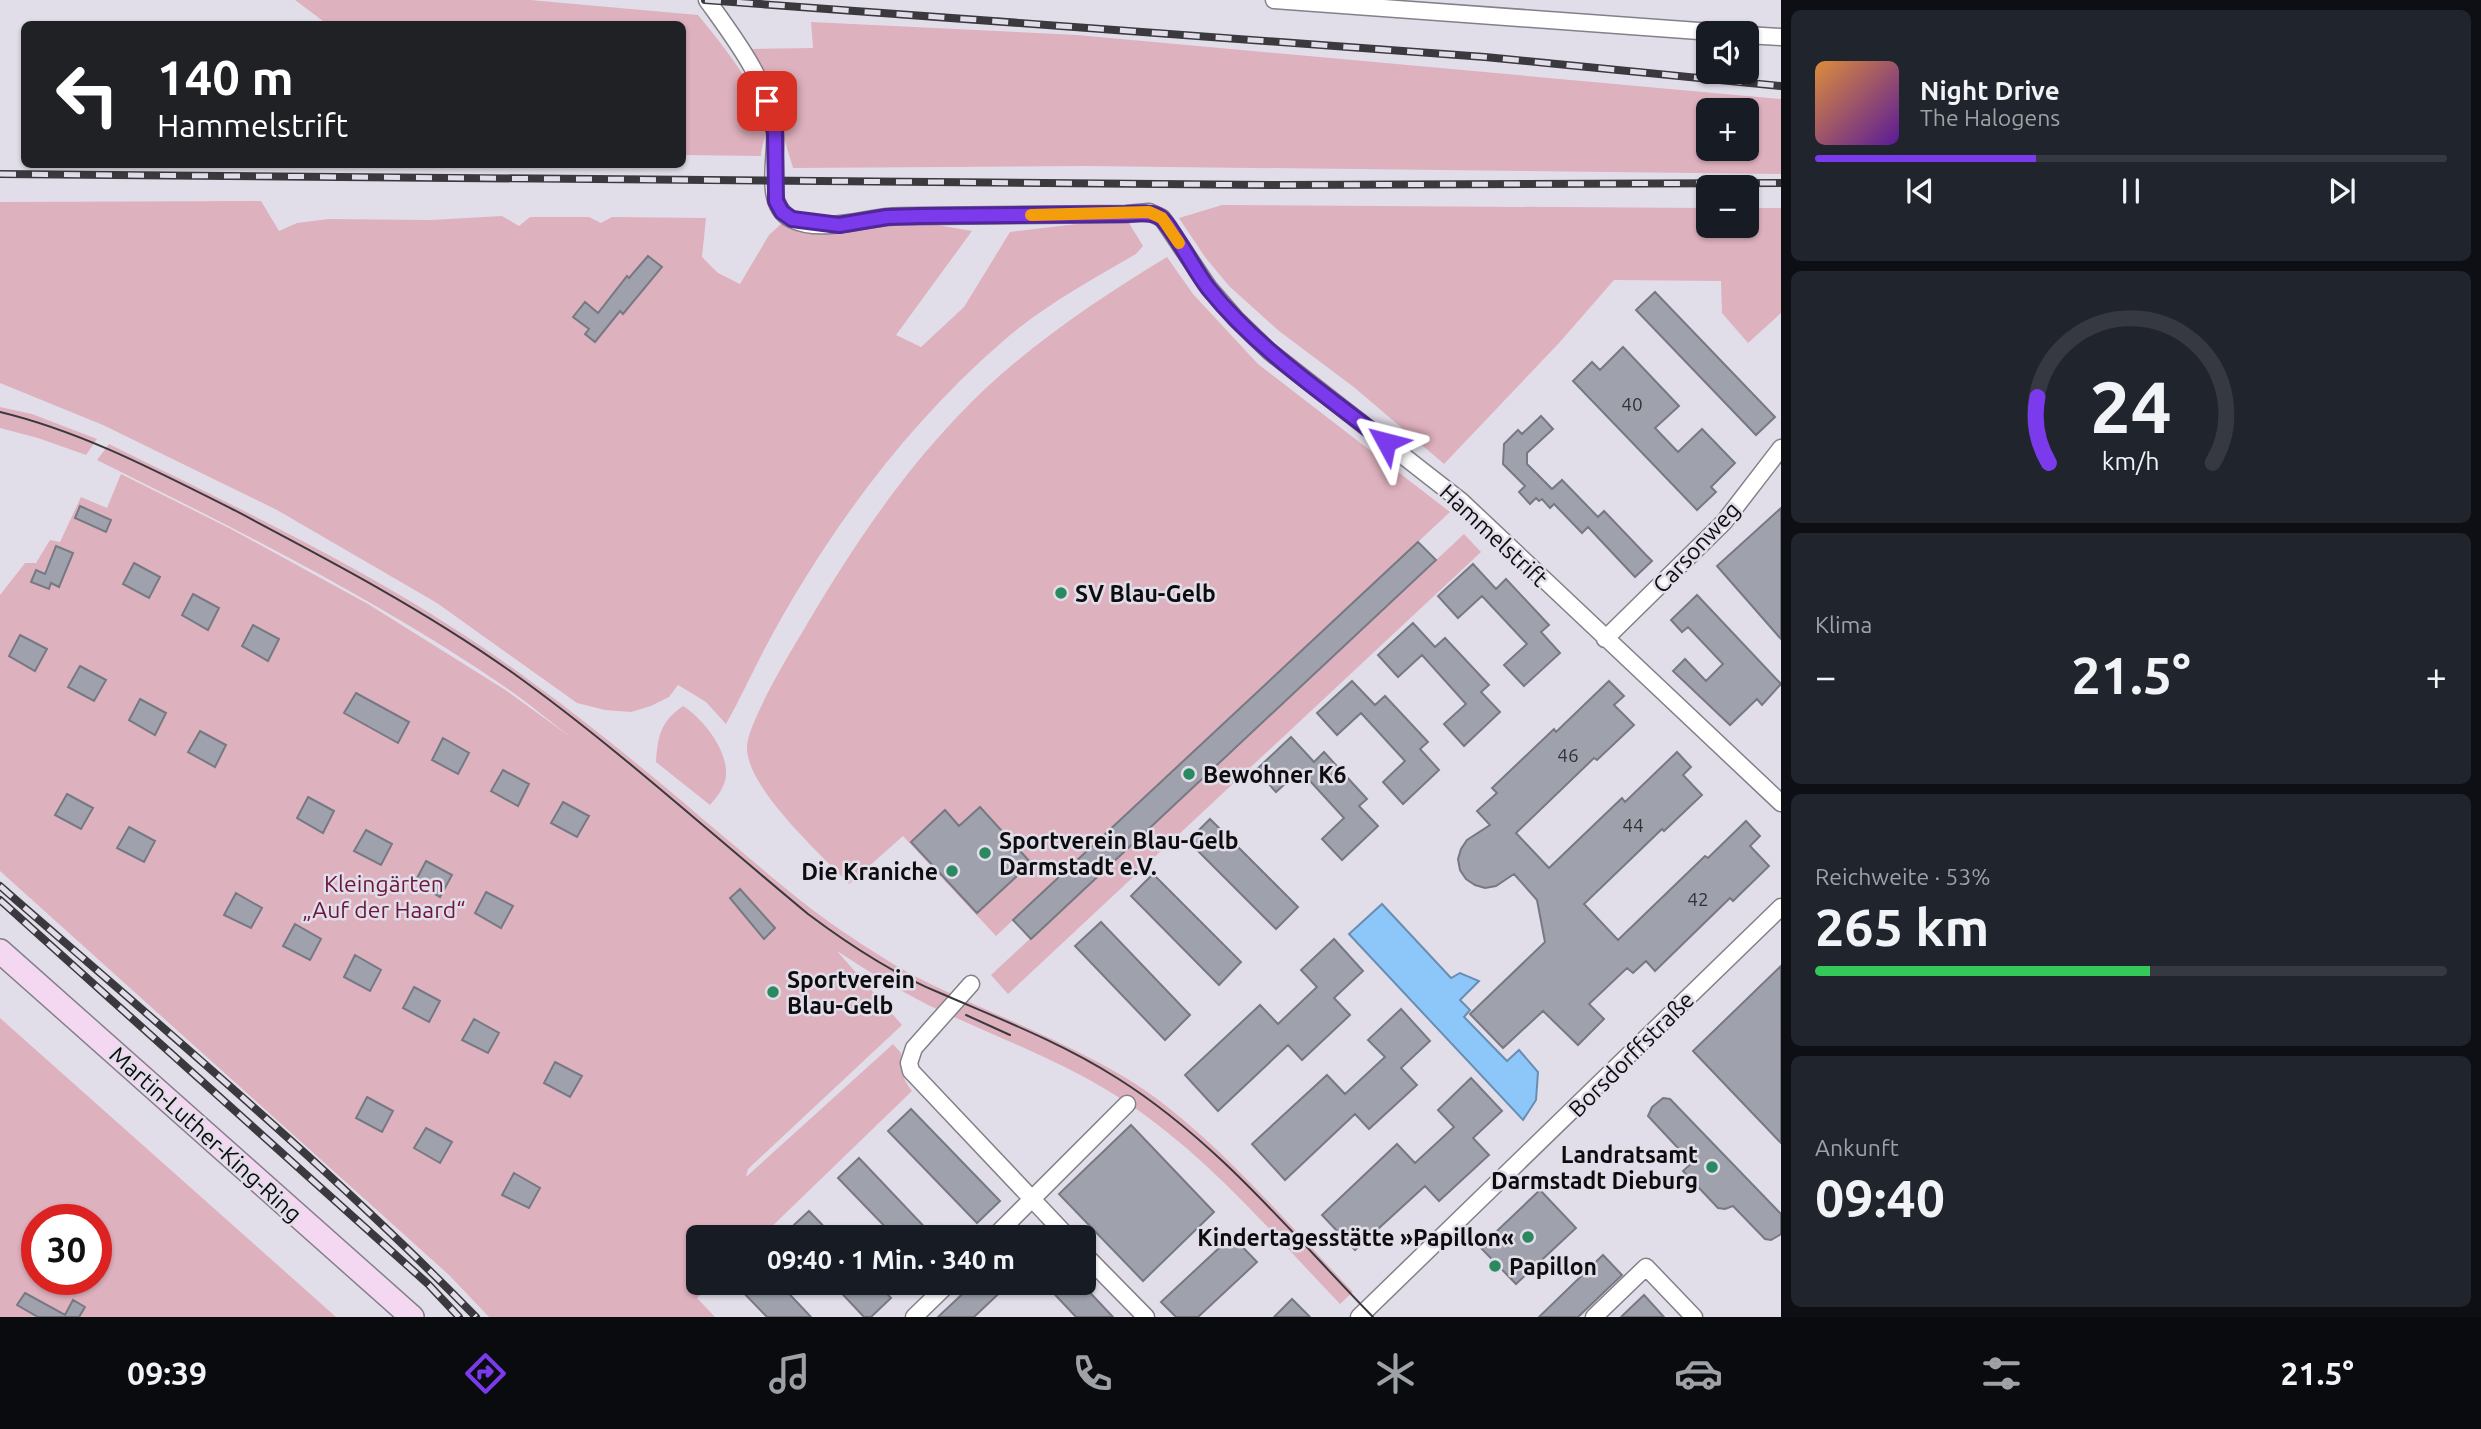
<!DOCTYPE html>
<html lang="de">
<meta charset="utf-8">
<style>
:root{--surface:#171b24;--page:#20242c;--text:#f1f3f6;--muted:#9ea1a6;--line:#363941;--accent:#7c3aed}
body{margin:0;font-family:Ubuntu,sans-serif;background:var(--page);color:var(--text);height:100vh;display:flex;flex-direction:column;font-size:26px;white-space:nowrap}
*{box-sizing:border-box;margin:0}
p{font-size:23px;color:var(--muted)}
.icon{flex:none;width:38px;height:38px;fill:none;stroke:currentColor;stroke-width:2;stroke-linecap:round;stroke-linejoin:round}
.map{position:relative;flex:1;overflow:hidden}
.sheet{display:flex;flex-direction:column;gap:10px;padding:10px;background:#0d0f14;width:700px}
.sheet>*{flex:none}
.top-card{position:absolute;left:21px;top:21px;width:665px;height:147px;border-radius:10px;box-shadow:0 2px 5px #0004;background:#202124;color:#fff;overflow:hidden}
.buttons{position:absolute;left:1696px;top:21px;display:grid;gap:14px}
.buttons a{display:grid;place-items:center;width:63px;height:63px;border-radius:10px;background:var(--surface);box-shadow:0 2px 5px #0004;font-size:35px}
.speed{position:absolute;left:21px;top:1204px;display:flex;gap:14px;font-size:35px;font-weight:700;text-align:center}
.speed>*{display:grid;place-content:center;width:91px;height:91px;border-radius:50%;background:var(--surface);box-shadow:0 2px 5px #0004;line-height:1}
.speed .limit{border:10px solid #d22;background:#fff;color:#111}
.pin{position:absolute;display:grid;place-items:center;width:60px;height:60px;color:#fff;margin:-30px;border-radius:14px;box-shadow:0 4px 10px #0006}
.me{position:absolute;width:77px;margin:-38px;rotate:308deg;stroke-linejoin:round;filter:drop-shadow(0 0 5px #0008)}
.turn{display:flex;align-items:center;gap:24px;height:147px;padding:0 21px;font-size:32px}
.turn .icon{width:91px;height:91px;stroke-width:2.5}
.turn b{display:block;font-size:49px;line-height:60px}
.big{font-size:52px;font-weight:600;line-height:1.1}
.sheet .widget{flex:1;display:flex;flex-direction:column;justify-content:center;gap:10px;min-width:0;padding:0 24px;border-radius:10px;background:var(--page)}
.sheet .dial{align-items:center;gap:0}
.dial svg{height:182px;overflow:visible;fill:none;stroke:var(--line);stroke-width:7;stroke-linecap:round;text-anchor:middle}
.dial text{fill:var(--text);stroke:none}
.song{display:flex;align-items:center;gap:21px}
.cover{width:84px;height:84px;border-radius:10px;background:linear-gradient(135deg,hsl(30 70% 55%),hsl(270 70% 35%))}
.played{height:7px;border-radius:4px;background:linear-gradient(90deg,var(--accent) 35%,var(--line) 35%)}
.keys{display:flex;justify-content:space-around;direction:ltr}
.heat{display:flex;justify-content:space-between;align-items:center;font-size:38px;direction:ltr}
.charge{height:10px;border-radius:5px;background:linear-gradient(90deg,#34c759 53%,var(--line) 0)}
.trip{position:absolute;left:686px;top:1225px;width:410px;height:70px;border-radius:10px;background:var(--surface);box-shadow:0 2px 5px #0004;font-weight:600;line-height:70px;text-align:center}
.tab-bar{display:flex;height:112px;justify-content:space-around;align-items:center;background:#090b0e;color:var(--muted)}
.tab-bar .icon{width:49px;height:49px}
.tab-bar .active{color:var(--accent)}
.tab-bar b{font-size:32px;color:var(--text)}
main{display:flex;flex:1;min-height:0}
.map>svg:first-child{display:block}
.green{fill:#deb1be;fill-rule:evenodd}
.water{fill:#8dc6f8;stroke:#678eb2;stroke-width:2}
.building{fill:#9fa2ac;stroke:#767982;stroke-width:2}
.lines{fill:none;stroke-linecap:round;stroke-linejoin:round}
.minor-casing{stroke:#838089;stroke-width:19}
.secondary-casing{stroke:#838089;stroke-width:26}
.minor{stroke:#fff;stroke-width:16}
.secondary{stroke:#f4d8f2;stroke-width:23}
.tram{stroke:#3a393d;stroke-width:2}
.rail-casing{stroke:#3a393d;stroke-width:8}
.rail{stroke:#e2dee9;stroke-width:5;stroke-dasharray:16;stroke-linecap:butt}
.route-casing{stroke:#51269a;stroke-width:18}
.route{stroke:#7c3aed;stroke-width:12}
.slow{stroke:#f59e0b;stroke-width:12}
.poi-dot{fill:#2a8961;stroke:#e2dee9;stroke-width:2.5}
.labels{text-anchor:middle;dominant-baseline:central;stroke-width:5;stroke-linejoin:round;paint-order:stroke}
.number-label{font-size:19px;fill:#323236}
.street-label{font-size:23px;fill:#0d0c0f;stroke:#e2dee9}
.poi-label{font-size:23px;font-weight:bold;fill:#0d0c0f;stroke:#e2dee9;text-anchor:start}
.park-label{font-size:23px;fill:#6b163c;stroke:#e2dee9}
</style>
<main>
<div class="map">
<svg width="1781" height="1317" viewBox="0 0 1781 1317">
<rect width="100%" height="100%" fill="#e2dee9"/>
<path class="green" d="M295,0H530L698,15C717,38 767,99 766,129C766,138 761,147 761,156L683,155L682,24H327Z
M811,22L1077,35L1781,99V174L1086,166L793,168L777,115L746,49L813,48ZM1708,110H1746V149H1708Z
M261,201L279,231L297,223L329,219L430,220L502,216L519,226L530,217H589L601,223L612,217L706,218L702,257L718,273L740,284L769,235L782,223L847,232L867,230L892,223L920,222L972,231L896,335L921,347L964,307L1010,232L1126,218L1143,246L1136,254C1089,281 1042,307 1002,342C905,426 826,534 765,648C752,673 740,699 726,724L706,702L678,685L669,697L651,706L631,712L605,710L577,703L437,603L277,510L103,425L0,383V202Z
M1222,205L1708,208V226H1746L1747,208H1781V313L1748,343L1722,313L1721,281L1614,280L1559,343L1444,464L1355,388L1279,331L1229,286L1205,257L1179,218Z
M1167,257L1193,294L1258,364L1450,512L996,936L903,836L849,884C821,854 745,787 747,746C748,724 787,657 800,636C845,559 895,482 957,417C1017,353 1093,302 1167,257Z
M0,407L32,414L97,439L86,455L38,438L0,428Z
M109,444C254,516 402,585 533,683C601,732 665,787 729,841C766,872 802,904 842,931C873,952 906,973 941,989C1003,1018 1067,1043 1126,1078C1208,1128 1286,1222 1353,1292L1340,1304C1270,1231 1202,1149 1115,1095C1056,1058 991,1035 928,1005C897,989 866,970 837,951L902,1025L748,1169L746,1177L893,1044L901,1053C900,1069 902,1078 912,1091L761,1237H698V1283H713L697,1298L715,1317H489L449,1275L0,871V595L25,563H36L50,540L60,542L81,497L107,508L121,474L231,529L368,604L507,691L576,741C553,724 531,705 508,689C378,600 238,530 97,460Z
M1464,534L1481,552L1008,994L991,975Z
M683,706C704,719 732,755 725,781C722,791 716,798 710,805L656,762C658,736 660,722 683,706Z
M0,1018L336,1317H0ZM37,1220H96V1279H37Z"/>
<path class="water" d="M1382,904L1451,978L1460,973L1479,981L1460,1000L1470,1010L1464,1017L1507,1061L1519,1050L1538,1072L1536,1100L1523,1120L1349,934Z"/>
<path class="building" d="M648,256L662,267L623,314L620,311L595,342L585,334L589,329L573,317L585,302L598,313L627,276L629,278Z
M1655,292L1775,417L1756,435L1636,310Z
M1623,347L1679,406L1655,428L1678,452L1702,429L1735,463L1711,487L1716,492L1697,510L1573,381L1592,362L1600,370Z
M1541,416L1553,429L1527,453V464L1552,489L1562,480L1598,517L1604,511L1646,555L1652,561L1635,577L1588,527L1582,533L1554,504L1550,508L1542,499L1539,501L1536,498L1530,504L1519,492L1525,486L1503,464L1504,444L1518,430L1522,434Z
M80,506L111,520L106,532L75,518Z
M1781,508V639L1717,566Z
M1418,542L1436,560L1031,939L1013,920Z
M56,546L73,553L59,587L51,583L49,589L31,582L36,570L45,574Z
M134,563L160,577L149,598L123,584Z
M1473,564L1496,589L1506,579L1549,625L1541,632L1560,653L1524,686L1504,665L1527,644L1482,596L1458,618L1438,596Z
M193,594L219,608L208,630L182,615Z
M1697,595L1781,684L1762,705L1757,699L1730,725L1673,671L1685,659L1706,681L1723,664L1688,627L1682,632L1671,620Z
M1413,623L1435,647L1445,638L1489,685L1481,692L1500,712L1464,746L1444,724L1466,704L1422,655L1398,677L1378,655Z
M253,625L279,639L268,661L242,646Z
M20,635L47,649L35,671L9,656Z
M80,666L106,680L94,701L68,687Z
M1352,681L1375,705L1385,696L1428,742L1420,749L1439,770L1403,804L1383,782L1405,761L1361,713L1337,735L1317,713Z
M1609,681L1624,696L1614,705L1634,725L1597,760L1594,758L1516,833L1549,868L1622,798L1625,802L1677,752L1691,767L1683,775L1702,795L1664,831L1662,829L1584,904L1618,940L1705,856L1708,858L1746,821L1760,836L1750,846L1769,866L1733,901L1730,898L1655,971L1646,961L1633,973L1627,968L1589,1004L1604,1019L1578,1045L1543,1011L1503,1048L1470,1014L1545,942L1537,900L1514,874L1496,886L1485,888L1475,885L1466,879L1460,870L1458,859L1461,849L1467,840L1490,825L1477,811L1497,793L1492,788L1554,729L1556,732Z
M356,693L409,722L398,743L344,713Z
M140,699L166,713L155,735L129,720Z
M200,731L226,745L215,767L188,752Z
M1291,737L1314,762L1324,752L1367,799L1359,806L1378,826L1342,860L1322,839L1344,818L1300,770L1276,792L1256,770Z
M443,738L469,753L458,774L432,760Z
M503,770L529,784L518,806L491,791Z
M67,794L93,808L81,829L55,815Z
M308,797L334,811L323,833L297,818Z
M563,802L589,816L577,837L551,823Z
M980,807L1031,863L977,913L911,842L945,810L959,826Z
M1210,819L1298,907L1276,929L1188,841Z
M129,827L155,841L144,862L117,848Z
M366,830L392,844L381,865L354,851Z
M426,861L452,875L440,897L415,882Z
M1153,874L1241,962L1219,985L1131,896Z
M740,889L775,928L764,939L730,898Z
M486,892L513,906L501,928L475,913Z
M236,893L262,908L251,928L224,915Z
M1101,922L1190,1015L1165,1040L1075,946Z
M295,924L321,939L310,960L283,946Z
M1334,939L1363,971L1334,998L1350,1015L1302,1060L1288,1045L1218,1111L1185,1075L1260,1005L1278,1024L1317,987L1301,970Z
M355,955L381,970L370,991L344,977Z
M1781,966V1143L1693,1051Z
M414,987L440,1001L429,1022L403,1008Z
M1401,1009L1430,1041L1401,1068L1417,1085L1369,1129L1355,1114L1285,1180L1252,1144L1327,1075L1345,1094L1385,1057L1368,1040Z
M474,1019L499,1033L488,1053L462,1040Z
M555,1062L582,1076L570,1097L544,1083Z
M1471,1078L1502,1111L1473,1138L1489,1155L1439,1201L1425,1186L1355,1250L1322,1215L1397,1144L1415,1163L1454,1127L1438,1110Z
M367,1097L393,1111L382,1132L356,1118Z
M1663,1098L1670,1099L1781,1214V1234L1778,1236L1771,1240L1765,1239L1733,1206L1725,1209L1718,1208L1683,1171L1692,1163L1648,1116L1652,1107Z
M911,1109L1000,1201L977,1223L888,1131Z
M1131,1125L1214,1212L1143,1281L1059,1194Z
M426,1128L452,1142L440,1163L414,1148Z
M859,1158L934,1237H895L838,1178Z
M514,1173L540,1188L529,1208L502,1195Z
M1540,1190L1576,1228L1516,1284L1480,1247Z
M809,1211L834,1237H781Z
M1232,1236L1257,1262L1198,1317H1176L1161,1302Z
M1603,1255L1622,1275L1578,1317H1539Z
M734,1283H779L811,1317H767Z
M832,1283H877L891,1298L871,1317H864Z
M974,1283H1010L974,1317H938Z
M1044,1283H1081L1113,1317H1076Z
M25,1293L65,1315L73,1300L85,1307L79,1317H38L17,1305Z
M1644,1295L1664,1317H1621Z
M1292,1299L1310,1317H1274Z"/>
<g class="lines">
<g class="minor-casing">
<path id="minor" d="M707,0C735,39 770,84 775,133C777,159 763,204 791,219C819,233 859,220 887,217C898,216 909,216 920,216L1126,214L1149,212L1162,218L1209,288L1236,319L1269,351L1461,501L1781,803
M1274,0L1726,33
M1746,35L1781,37
M1605,639L1724,522L1781,448
M971,984L914,1048L909,1063L911,1071L1068,1237
M994,1237L1127,1104
M1083,1253L1146,1317
M914,1317L949,1283
M1359,1317L1781,907
M1594,1317L1646,1267L1694,1317"/>
</g>
<g class="secondary-casing">
<path id="secondary" d="M0,951L412,1317"/>
</g>
<use href="#minor" class="minor"/>
<use href="#secondary" class="secondary"/>
<path class="tram" d="M0,412C83,432 158,472 234,510C329,560 426,611 513,673C616,747 710,833 808,914C848,944 893,974 940,993C1000,1019 1062,1043 1117,1078C1216,1140 1292,1234 1373,1317
M966,1015L1010,1035"/>
<g class="rail-casing">
<path id="rail" d="M705,0L1485,57L1781,86
M0,174L1280,185L1781,183
M0,886C161,1027 326,1164 476,1317
M0,900L428,1284L459,1317"/>
</g>
<use href="#rail" class="rail"/>
</g>
<g class="lines">
<g class="route-casing">
<path id="route" d="M767,101L775,132L776,201L782,212L792,219L839,225L887,217L920,216L1126,214C1163,211 1161,215 1180,244C1190,259 1198,275 1209,289C1258,350 1325,394 1386,442"/>
</g>
<use href="#route" class="route"/>
<path class="slow" d="M1031,215L1149,212L1162,218L1179,243"/>
</g>
<g class="poi-dot">
<circle cx="1061" cy="593" r="7"/>
<circle cx="1189" cy="774" r="7"/>
<circle cx="985" cy="853" r="7"/>
<circle cx="952" cy="871" r="7"/>
<circle cx="773" cy="992" r="7"/>
<circle cx="1712" cy="1167" r="7"/>
<circle cx="1528" cy="1237" r="7"/>
<circle cx="1495" cy="1266" r="7"/>
</g>
<g class="labels">
<g class="number-label">
<text x="1632" y="404">40</text>
<text x="1568" y="755">46</text>
<text x="1633" y="825">44</text>
<text x="1698" y="899">42</text>
</g>
<g class="street-label">
<text transform="translate(1494 535) rotate(43)">Hammelstrift</text>
<text transform="translate(1696 547) rotate(-47)">Carsonweg</text>
<text transform="translate(1631 1054) rotate(-45)">Borsdorffstraße</text>
<text transform="translate(206 1134) rotate(42)">Martin-Luther-King-Ring</text>
</g>
<g class="poi-label">
<text x="1075" y="593">SV Blau-Gelb</text>
<text x="1203" y="774">Bewohner K6</text>
<text x="999" y="840">Sportverein Blau-Gelb<tspan x="999" dy="26">Darmstadt e.V.</tspan></text>
<text x="938" y="871" text-anchor="end">Die Kraniche</text>
<text x="787" y="979">Sportverein<tspan x="787" dy="26">Blau-Gelb</tspan></text>
<text x="1698" y="1154" text-anchor="end">Landratsamt<tspan x="1698" dy="26">Darmstadt Dieburg</tspan></text>
<text x="1514" y="1237" text-anchor="end">Kindertagesstätte »Papillon«</text>
<text x="1509" y="1266">Papillon</text>
</g>
<g class="park-label">
<text x="384" y="883">Kleingärten<tspan x="384" dy="26">„Auf der Haard“</tspan></text>
</g>
</g>
</svg>
<div class="buttons">
<a><svg class="icon" aria-label="sound" viewBox="0 0 24 24"><path d="M4 9h4l5-4v14l-5-4H4zM17 9q2 3 0 6"/></svg></a>
<a>+</a>
<a>−</a>
</div>
<div class="speed"><div class="limit">30</div></div>
<div class="pin" style="left:767px;top:101px;background:#d93025"><svg class="icon" aria-label="arrive" viewBox="0 0 24 24"><path d="M6 21V4h12l-3 4 3 4H6"/></svg></div>
<svg class="me" style="left:1386px;top:442px" viewBox="-20 -20 40 40"><path d="M0-17L14 15 0 8-14 15z" fill="#7c3aed" stroke="#fff" stroke-width="4"/></svg>
<div class="trip">09:40 · 1 Min. · 340 m</div>
<div class="top-card">
<div class="turn"><svg class="icon" aria-label="left" viewBox="0 0 24 24"><path d="M17 20v-9H6M10 6l-5 5 5 5"/></svg><div><b>140 m</b>Hammelstrift</div></div>
</div>
</div>
<section class="sheet">
<div class="widget">
<div class="song"><i class="cover"></i><div><b>Night Drive</b><p>The Halogens</p></div></div>
<div class="played"></div>
<div class="keys"><svg class="icon" aria-label="previous" viewBox="0 0 24 24"><path d="M18 5L8 12l10 7zM5 5v14"/></svg><svg class="icon" aria-label="pause" viewBox="0 0 24 24"><path d="M8 5v14M16 5v14"/></svg><svg class="icon" aria-label="next" viewBox="0 0 24 24"><path d="M6 5l10 7-10 7zM19 5v14"/></svg></div>
</div>
<div class="widget dial"><svg viewBox="0 0 100 80">
<path d="M14 69A42 42 0 1 1 86 69"/>
<path d="M14 69A42 42 0 0 1 9 40" stroke="#7c3aed"/>
<text x="50" y="56" font-size="32" font-weight="700">24</text>
<text x="50" y="72" font-size="11">km/h</text>
</svg></div>
<div class="widget"><p>Klima</p>
<div class="heat"><a>−</a><b class="big">21.5°</b><a>+</a></div>
</div>
<div class="widget"><p>Reichweite · 53%</p><b class="big">265 km</b><div class="charge"></div></div>
<div class="widget"><p>Ankunft</p><b class="big">09:40</b></div>
</section>
</main>
<nav class="tab-bar">
<b>09:39</b>
<svg class="icon active" aria-label="directions" viewBox="0 0 24 24"><path d="M12 3l9 9-9 9-9-9zM9 14v-3h6M13 9l2 2-2 2"/></svg>
<svg class="icon" aria-label="music" viewBox="0 0 24 24"><path d="M9 18V5l10-2v13"/><circle cx="6" cy="18" r="3"/><circle cx="16" cy="16" r="3"/></svg>
<svg class="icon" aria-label="phone" viewBox="0 0 24 24"><path d="M5 4h4l2 5-3 2q2 4 5 5l2-3 5 2v4C11 20 4 13 5 4z"/></svg>
<svg class="icon" aria-label="climate" viewBox="0 0 24 24"><path d="M12 3v18M4 7l16 10M4 17L20 7"/></svg>
<svg class="icon" aria-label="car" viewBox="0 0 24 24"><path d="M5 17H2v-5l4-1 3-4h7l3 4 3 1v5h-3M9 17h6M6 11h13"/><circle cx="7" cy="17" r="2"/><circle cx="17" cy="17" r="2"/></svg>
<svg class="icon" aria-label="filters" viewBox="0 0 24 24"><path d="M4 7h16M4 17h16"/><circle cx="9" cy="7" r="2"/><circle cx="15" cy="17" r="2"/></svg>
<b>21.5°</b>
</nav>
